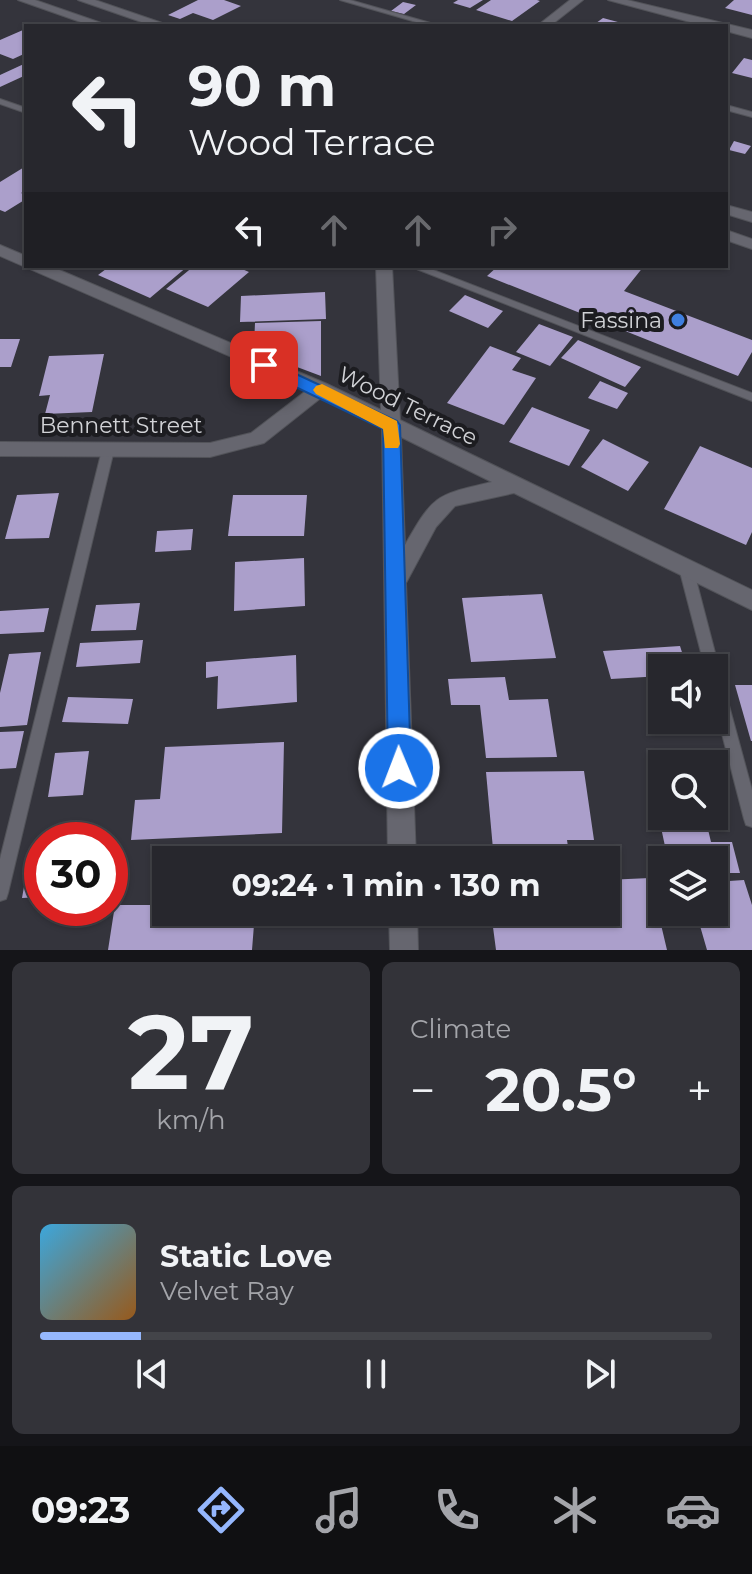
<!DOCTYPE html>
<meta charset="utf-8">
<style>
:root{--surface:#27272d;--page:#333339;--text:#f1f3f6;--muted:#a4a5aa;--line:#434449;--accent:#95b7fd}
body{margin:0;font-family:Montserrat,sans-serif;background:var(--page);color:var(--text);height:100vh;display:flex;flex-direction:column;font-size:30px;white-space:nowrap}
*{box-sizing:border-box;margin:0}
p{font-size:26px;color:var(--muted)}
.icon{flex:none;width:44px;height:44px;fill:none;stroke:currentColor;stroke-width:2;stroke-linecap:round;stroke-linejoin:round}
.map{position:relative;height:950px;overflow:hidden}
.panel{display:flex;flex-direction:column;gap:12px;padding:12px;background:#151519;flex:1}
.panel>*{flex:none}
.guide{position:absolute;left:24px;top:24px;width:704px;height:244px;border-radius:0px;box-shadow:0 2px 6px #0004,0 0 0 2px var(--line);background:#27272d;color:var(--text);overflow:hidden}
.fabs{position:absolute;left:648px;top:654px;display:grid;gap:16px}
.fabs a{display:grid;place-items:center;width:80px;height:80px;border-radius:0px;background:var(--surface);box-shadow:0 2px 6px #0004,0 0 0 2px var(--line);font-size:40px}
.speed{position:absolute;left:24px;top:822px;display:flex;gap:16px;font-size:40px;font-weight:700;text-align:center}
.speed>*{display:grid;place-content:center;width:104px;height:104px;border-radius:50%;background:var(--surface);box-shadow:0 2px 6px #0004,0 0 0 2px var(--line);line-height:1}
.speed .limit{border:12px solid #d22;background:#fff;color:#111}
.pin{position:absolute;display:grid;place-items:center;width:68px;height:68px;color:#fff;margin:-34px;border-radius:16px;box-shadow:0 4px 12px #0006}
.me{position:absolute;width:88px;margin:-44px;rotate:359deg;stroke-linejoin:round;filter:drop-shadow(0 0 6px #0008)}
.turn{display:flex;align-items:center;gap:28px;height:168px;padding:0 32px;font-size:36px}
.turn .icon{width:104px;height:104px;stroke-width:2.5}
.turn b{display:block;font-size:56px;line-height:68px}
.lanes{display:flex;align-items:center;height:76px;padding:0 32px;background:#0003;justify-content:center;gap:40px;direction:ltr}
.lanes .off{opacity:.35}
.big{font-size:60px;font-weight:700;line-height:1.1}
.panel .tile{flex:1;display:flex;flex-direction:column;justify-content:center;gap:12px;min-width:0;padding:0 28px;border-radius:12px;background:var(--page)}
.panel .dial{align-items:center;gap:0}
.dial b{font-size:104px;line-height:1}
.song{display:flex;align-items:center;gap:24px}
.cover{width:96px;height:96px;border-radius:12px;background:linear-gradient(135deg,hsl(200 70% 55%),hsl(30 70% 35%))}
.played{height:8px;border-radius:4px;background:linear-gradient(90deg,var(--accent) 15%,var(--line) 15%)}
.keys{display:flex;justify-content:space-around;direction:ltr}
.heat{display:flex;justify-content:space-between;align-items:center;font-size:44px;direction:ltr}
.panel .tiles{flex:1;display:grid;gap:12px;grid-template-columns:1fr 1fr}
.tile:last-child{grid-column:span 2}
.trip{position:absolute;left:152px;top:846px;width:468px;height:80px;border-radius:0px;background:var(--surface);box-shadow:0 2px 6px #0004,0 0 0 2px var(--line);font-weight:700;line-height:80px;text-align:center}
.tab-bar{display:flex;height:128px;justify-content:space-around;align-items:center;background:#101012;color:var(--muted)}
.tab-bar .icon{width:56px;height:56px}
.tab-bar .current{color:var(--accent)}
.tab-bar b{font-size:36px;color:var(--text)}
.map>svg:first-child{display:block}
.building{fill:#ab9fcb}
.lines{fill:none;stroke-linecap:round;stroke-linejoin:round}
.service-casing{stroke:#525359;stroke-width:2}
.minor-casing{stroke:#525359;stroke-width:2}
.tertiary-casing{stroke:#525359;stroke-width:2}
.service{fill:#66666f;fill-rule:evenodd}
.minor{fill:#66666f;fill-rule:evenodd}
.tertiary{fill:#66666f;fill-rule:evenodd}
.route{fill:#1a73e8;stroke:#114b97;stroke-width:2}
.slow{fill:#f59e0b}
.shop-dot{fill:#3f7fe0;stroke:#1c1c20;stroke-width:3}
.labels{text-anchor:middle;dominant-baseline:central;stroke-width:8;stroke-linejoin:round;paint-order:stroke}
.poi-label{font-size:22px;fill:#d1d2d6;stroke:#1c1c20;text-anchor:end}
.street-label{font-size:22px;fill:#d1d2d6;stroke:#1c1c20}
</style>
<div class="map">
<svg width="752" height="950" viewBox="0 0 752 950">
<rect width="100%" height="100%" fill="#34343c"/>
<path class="building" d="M198,0H224L241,6L213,20L193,13L180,19L168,15Z
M458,0H483L470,8L453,3Z
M491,0H537L540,1L512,21L476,10Z
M734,0H752V15L725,8Z
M403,2L416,5L404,14L391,11Z
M603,18L629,25V26H592Z
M23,30L26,31V53L13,59L0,54V40Z
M744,58L752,60V78L732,73Z
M26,63V75L0,87V75Z
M734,141L751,146L745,154L729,150Z
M26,166V190L21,193L26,195V199L5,212L0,210V182Z
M110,266H188L150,298L98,275Z
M194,266H235L249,272L208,307L166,289Z
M498,266H644L624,291L752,340V352L738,376L487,276Z
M325,292L326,319L240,322L241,296Z
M465,295L503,311L488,328L449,311Z
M321,321V376L289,364L291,344L254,345L255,323Z
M539,324L573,337L550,366L516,352Z
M0,339H20L11,367H0Z
M578,340L641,367L625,387L561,358Z
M490,346L521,358L512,370L536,378L504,425L447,403Z
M104,354L92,412L45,414L50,395L39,396L49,356Z
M600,381L628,393L617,409L588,398Z
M532,407L590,430L569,466L509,442Z
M603,439L649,462L628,491L581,467Z
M700,446L752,468V532L746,545L664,509Z
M59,493L49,538L5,539L17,495Z
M233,495H307L304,536H228Z
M193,529L191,550L155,552L157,531Z
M304,558L305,606L234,611L235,562Z
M542,594L556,658L471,662L462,598Z
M140,603L136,630L91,631L96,605Z
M49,608L44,632L0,634V611Z
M143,640L140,663L76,667L80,643Z
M680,646L687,668H662V676L611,679L603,651Z
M41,652L27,725L0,727V693L9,654Z
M296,655L297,702L217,709L218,676L206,678V662Z
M505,677L509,700L548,699L557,757L486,758L480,705H451L448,679Z
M735,685H752V741H751Z
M68,697L133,699L128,724L62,722Z
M24,731L16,768L0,769V732Z
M284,742L282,833L131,840L135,800L160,799L165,747Z
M89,751L83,795L48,797L55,753Z
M584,771L594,840H567L570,860H494L486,772Z
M649,772H662V816H714L715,777L726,820L706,821L711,842H732L740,873H714V860H668Z
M42,846V897L22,898L31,847Z
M258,855V860H183V856Z
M650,878L667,950H496L491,912H606V880Z
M744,880L752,905V950H707L696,912H714V882Z
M115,905H166V912H255L252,950H108Z"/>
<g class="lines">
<g class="service-casing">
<path id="service" d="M340,0H350L441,26H430Z
M0,99L26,108V113L0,104Z
M726,105L752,112V117L726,110Z
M409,266H423L752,393V401Z
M108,446L114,450L8,893L6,899L0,901V859L102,450Z
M686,563L691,564L693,568L719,668L718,671L721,676L752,790V827L746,825L744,819L714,703V668H705L679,568L681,564Z"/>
</g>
<g class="minor-casing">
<path id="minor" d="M570,0H583L550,26H537Z
M608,0H627L752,30V38L726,31V26H705Z
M0,245L26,256V266H50L327,384L381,410L376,266H392L400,420L752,590V610L514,493L455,506L436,527L406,583L416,860H388L382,427L322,397L264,443L210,457L0,456V442L210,443L251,433L307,390L0,256ZM401,437L492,482C436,495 434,494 405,545Z
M389,912H417L418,950H390Z"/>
</g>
<g class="tertiary-casing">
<path id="tertiary" d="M18,0H35L110,26H92Z
M78,0H95L171,26H153Z
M726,205L752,212V222L726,214Z
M726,230L752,239V249L726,240Z"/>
</g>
<use href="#service" class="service"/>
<use href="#minor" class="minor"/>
<use href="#tertiary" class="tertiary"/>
</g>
<path class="route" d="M264,359L397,421L400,425L411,768L408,776L399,779L391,776L388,768L383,429L258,369L256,365Z"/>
<path class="slow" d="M322,384L397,421L400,444L398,448H385L383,429L316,394L313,390L316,386Z"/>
<circle class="shop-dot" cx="678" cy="320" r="8"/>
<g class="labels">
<g class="poi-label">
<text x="662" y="320">Fassina</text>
</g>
<g class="street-label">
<text transform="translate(408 406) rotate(26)">Wood Terrace</text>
<text x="121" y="425">Bennett Street</text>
</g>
</g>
</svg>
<div class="fabs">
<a><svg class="icon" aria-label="sound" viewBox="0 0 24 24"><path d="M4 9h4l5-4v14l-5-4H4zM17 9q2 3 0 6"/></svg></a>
<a><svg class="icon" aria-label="search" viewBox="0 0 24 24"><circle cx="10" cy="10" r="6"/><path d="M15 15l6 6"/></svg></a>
<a><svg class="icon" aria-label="layers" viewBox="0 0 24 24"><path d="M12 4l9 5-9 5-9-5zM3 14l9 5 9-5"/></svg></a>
</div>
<div class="speed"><div class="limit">30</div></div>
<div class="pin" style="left:264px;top:365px;background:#d93025"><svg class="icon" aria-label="arrive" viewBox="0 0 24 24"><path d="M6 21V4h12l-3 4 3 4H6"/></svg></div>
<svg class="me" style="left:399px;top:768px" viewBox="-20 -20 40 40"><circle r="17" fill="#1a73e8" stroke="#fff" stroke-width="3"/><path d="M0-11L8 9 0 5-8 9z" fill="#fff"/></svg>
<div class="trip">09:24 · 1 min · 130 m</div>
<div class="guide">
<div class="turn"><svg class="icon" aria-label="left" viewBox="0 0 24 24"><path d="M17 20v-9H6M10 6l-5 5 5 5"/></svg><div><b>90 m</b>Wood Terrace</div></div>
<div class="lanes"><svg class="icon" aria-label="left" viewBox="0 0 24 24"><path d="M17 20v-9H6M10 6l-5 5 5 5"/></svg><svg class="icon off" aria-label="ahead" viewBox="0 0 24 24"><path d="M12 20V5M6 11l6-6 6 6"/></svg><svg class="icon off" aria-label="ahead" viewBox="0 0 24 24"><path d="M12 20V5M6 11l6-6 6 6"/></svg><svg class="icon off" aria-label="right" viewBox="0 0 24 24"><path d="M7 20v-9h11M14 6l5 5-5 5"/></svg></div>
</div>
</div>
<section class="panel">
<div class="tiles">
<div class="tile dial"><b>27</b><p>km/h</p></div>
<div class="tile"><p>Climate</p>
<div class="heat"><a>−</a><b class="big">20.5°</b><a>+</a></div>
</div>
<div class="tile">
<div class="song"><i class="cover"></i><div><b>Static Love</b><p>Velvet Ray</p></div></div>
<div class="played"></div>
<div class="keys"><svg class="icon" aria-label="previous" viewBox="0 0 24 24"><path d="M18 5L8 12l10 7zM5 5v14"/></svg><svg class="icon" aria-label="pause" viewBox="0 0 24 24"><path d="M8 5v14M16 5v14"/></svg><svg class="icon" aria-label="next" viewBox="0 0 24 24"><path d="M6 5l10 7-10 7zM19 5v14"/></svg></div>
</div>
</div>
</section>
<nav class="tab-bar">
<b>09:23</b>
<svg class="icon current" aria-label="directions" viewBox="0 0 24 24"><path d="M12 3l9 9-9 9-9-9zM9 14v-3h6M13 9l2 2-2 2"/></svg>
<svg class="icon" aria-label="music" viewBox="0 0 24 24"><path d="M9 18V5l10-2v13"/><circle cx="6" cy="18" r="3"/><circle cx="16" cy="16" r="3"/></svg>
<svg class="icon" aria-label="phone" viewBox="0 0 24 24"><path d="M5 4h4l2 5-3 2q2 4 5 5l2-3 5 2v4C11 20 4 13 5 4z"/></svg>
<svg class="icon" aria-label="climate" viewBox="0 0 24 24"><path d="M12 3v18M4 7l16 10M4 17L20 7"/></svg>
<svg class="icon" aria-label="car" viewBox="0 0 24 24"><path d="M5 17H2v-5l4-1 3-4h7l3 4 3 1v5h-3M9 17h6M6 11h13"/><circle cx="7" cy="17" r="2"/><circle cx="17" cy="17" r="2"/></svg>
</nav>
